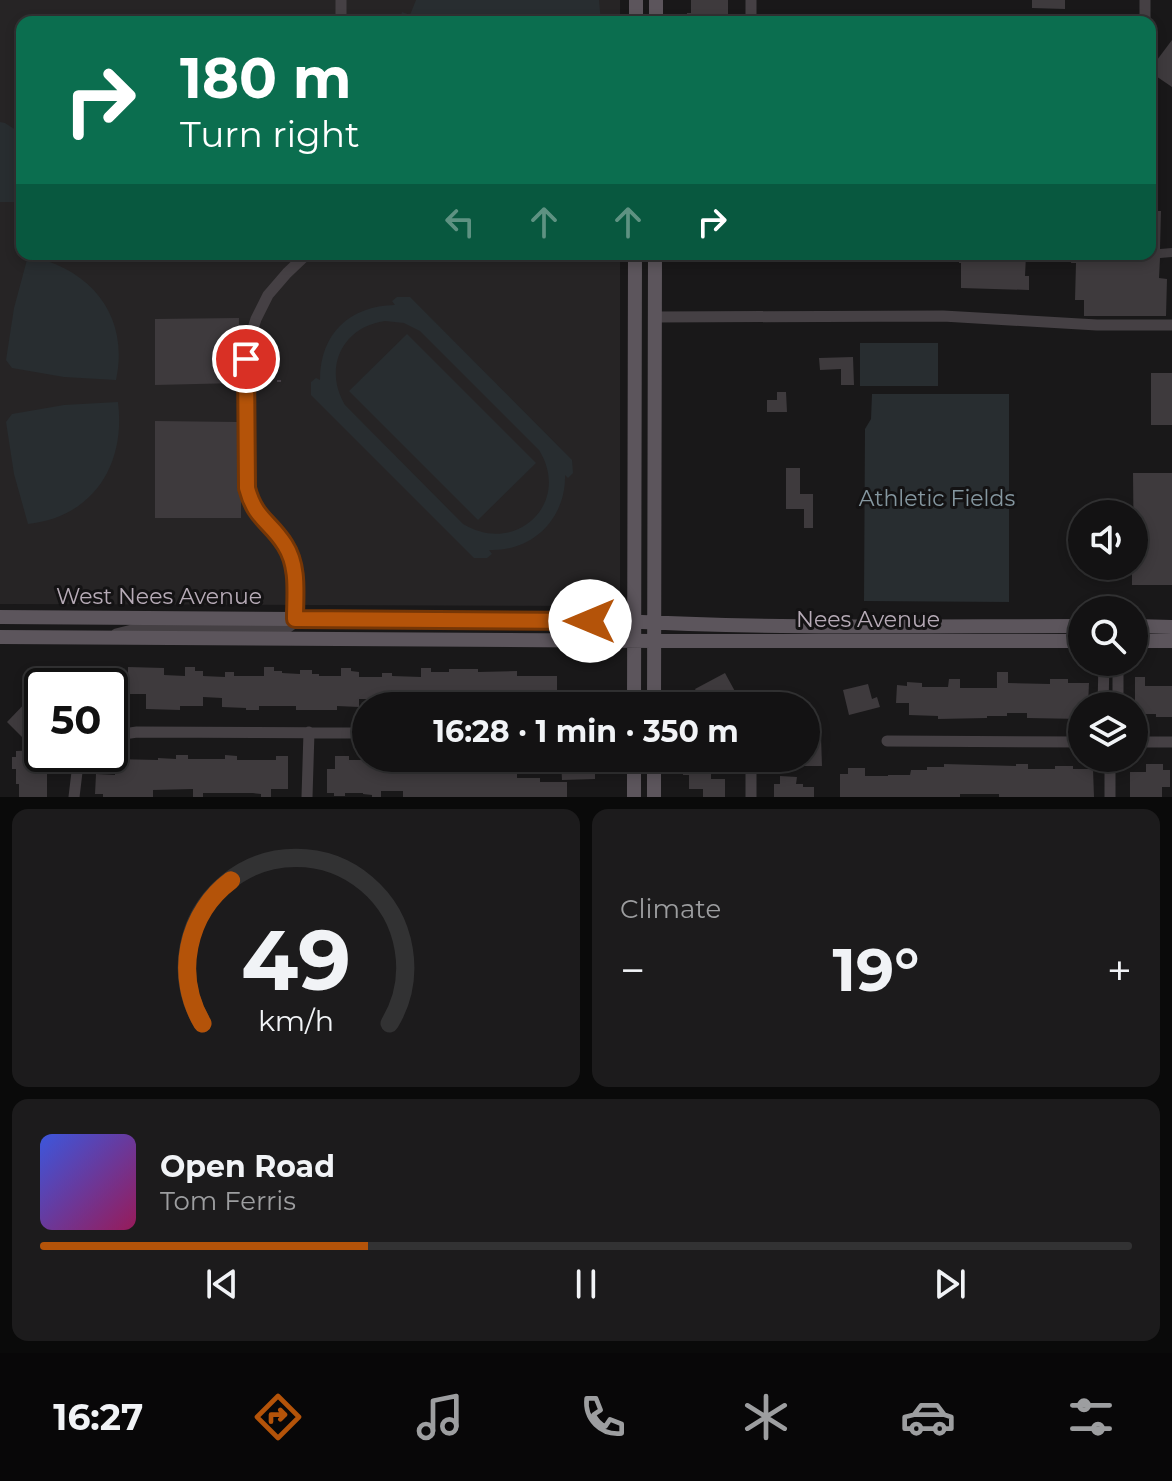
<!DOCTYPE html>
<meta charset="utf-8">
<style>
:root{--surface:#131213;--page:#1c1b1c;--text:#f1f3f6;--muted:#9d9ea0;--line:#323233;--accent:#b45309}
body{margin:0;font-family:Montserrat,sans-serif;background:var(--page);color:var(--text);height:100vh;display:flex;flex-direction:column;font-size:30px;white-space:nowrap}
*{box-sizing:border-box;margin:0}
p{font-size:26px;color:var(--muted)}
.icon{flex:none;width:44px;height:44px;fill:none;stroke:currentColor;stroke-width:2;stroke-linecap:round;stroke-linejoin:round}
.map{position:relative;height:797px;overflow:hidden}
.side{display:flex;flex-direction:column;gap:12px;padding:12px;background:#0a0a0a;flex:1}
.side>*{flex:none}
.banner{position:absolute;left:16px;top:16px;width:1140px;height:244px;border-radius:16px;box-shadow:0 4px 12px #0003,0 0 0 2px var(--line);background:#0b6e4f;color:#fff;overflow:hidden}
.tools{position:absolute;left:1068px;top:500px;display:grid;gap:16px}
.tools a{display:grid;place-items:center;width:80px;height:80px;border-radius:50%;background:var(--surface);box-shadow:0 4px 12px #0003,0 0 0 2px var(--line);font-size:40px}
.speed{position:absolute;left:24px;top:668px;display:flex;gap:16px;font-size:40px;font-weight:700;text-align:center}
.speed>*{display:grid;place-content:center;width:104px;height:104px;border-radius:50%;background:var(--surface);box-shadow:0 4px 12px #0003,0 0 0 2px var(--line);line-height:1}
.speed .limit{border:4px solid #111;border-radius:12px;background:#fff;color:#111}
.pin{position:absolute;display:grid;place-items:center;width:68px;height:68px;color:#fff;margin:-34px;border:4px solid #fff;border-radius:50%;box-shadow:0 2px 8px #0007}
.me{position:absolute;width:88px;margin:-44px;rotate:270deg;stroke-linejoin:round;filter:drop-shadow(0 0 6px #0008)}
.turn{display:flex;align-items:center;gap:28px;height:168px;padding:0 32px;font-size:36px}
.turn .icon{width:104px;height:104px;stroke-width:2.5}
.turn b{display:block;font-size:56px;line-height:68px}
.lanes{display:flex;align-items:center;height:76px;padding:0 32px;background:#0003;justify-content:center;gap:40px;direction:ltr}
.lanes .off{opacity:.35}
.big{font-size:60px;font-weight:700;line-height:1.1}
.side .tile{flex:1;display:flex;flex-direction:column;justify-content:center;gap:12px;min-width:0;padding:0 28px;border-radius:16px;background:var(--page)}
.side .dial{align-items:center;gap:0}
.dial svg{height:208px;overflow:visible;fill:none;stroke:var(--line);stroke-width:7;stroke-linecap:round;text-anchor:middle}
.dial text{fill:var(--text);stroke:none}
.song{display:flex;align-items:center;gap:24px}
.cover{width:96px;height:96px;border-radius:12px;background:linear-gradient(135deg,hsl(230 70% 55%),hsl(330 70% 35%))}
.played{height:8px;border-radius:4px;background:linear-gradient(90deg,var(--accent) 30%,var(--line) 30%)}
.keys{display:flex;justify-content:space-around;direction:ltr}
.heat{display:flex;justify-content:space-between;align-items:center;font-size:44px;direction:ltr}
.side .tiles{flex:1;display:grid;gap:12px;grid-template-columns:1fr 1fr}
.tile:last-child{grid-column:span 2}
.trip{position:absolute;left:352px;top:692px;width:468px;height:80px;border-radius:40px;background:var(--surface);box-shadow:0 4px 12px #0003,0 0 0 2px var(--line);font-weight:700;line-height:80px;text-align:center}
.tabs{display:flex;height:128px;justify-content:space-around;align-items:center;background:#080708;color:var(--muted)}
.tabs .icon{width:56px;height:56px}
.tabs .current{color:var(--accent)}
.tabs b{font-size:36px;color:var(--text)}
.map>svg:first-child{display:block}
.built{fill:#262425}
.green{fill:#282d30;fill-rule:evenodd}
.building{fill:#3e3a3d}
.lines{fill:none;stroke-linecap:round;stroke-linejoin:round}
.path{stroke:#4a434a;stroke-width:2;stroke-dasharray:4 6;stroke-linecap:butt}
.minor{stroke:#454044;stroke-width:11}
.major{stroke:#5c555c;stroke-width:14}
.route-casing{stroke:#753606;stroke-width:20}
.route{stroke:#b45309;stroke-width:14}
.labels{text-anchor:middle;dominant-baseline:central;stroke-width:6;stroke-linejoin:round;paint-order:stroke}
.park-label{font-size:22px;fill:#8597a0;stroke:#141314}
.street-label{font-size:22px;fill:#b7abb7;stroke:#141314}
</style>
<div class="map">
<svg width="1172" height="797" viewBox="0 0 1172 797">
<rect width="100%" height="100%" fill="#191819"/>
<path class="built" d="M0,0H620V22H22V254H620V599L613,606L0,604Z"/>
<path class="green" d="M416,0H599L601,22H399L402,12L410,15Z
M0,122L5,123L22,134V202H0Z
M28,256C90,268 130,315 116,380L64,377L12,368L6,360L14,308Z
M397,297H410L572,460L573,473L568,478L565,475C566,519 532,552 489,550L492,554L487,558H474L311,395V382L316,378L320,380C320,334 349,306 395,305L392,301ZM385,321L404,323L420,331L539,450C572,503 516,556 463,524L345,405C323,368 342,327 385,321Z
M407,334L536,463L478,520L349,391Z
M860,343H938V386H860Z
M872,394H1009V602L864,601L865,429L871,419Z
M118,402C126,465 93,517 28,524L14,474L6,422L12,414L64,405Z"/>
<path class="building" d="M691,0H728V15H722V22H687V13H691Z
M1032,0H1065V9L1032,8Z
M1172,40V87L1150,72V55L1157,60Z
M1150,211H1161L1160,249L1172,248V257L1160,258L1159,278L1167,279L1166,316H1084V300H1075L1076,263H1071L1072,254H1150Z
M959,254L1026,255L1025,276H1029V290L961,288V263H959Z
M239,318L238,383L155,385V319Z
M853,357L854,385H841V369L820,370L819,358Z
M1151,373H1172V425H1151Z
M777,392H786L787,412H767V400H777Z
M155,421L238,422V488L241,497V518H155Z
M786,468H800V494H813V528H804V509H786Z
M1133,473H1172V585H1132V566H1134Z
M128,667L164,668V675L185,676V667H195V671H203V676L225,677V672H234V676H264V667H274V671H282V673L300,674V670H312V674H319V676H341V668H351V671L359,672V677H382V673H392V676L421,677V668H431V672H449V669H478V672L517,671V676H557V706L537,705V697H517L516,704H508V706H461V696H438V705L379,706V699H359V707L337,706V710H296V706H259V710H246V708L222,707V698L203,697V706H180V710L146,709V694H125L124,711H112L110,686H46V675H53V669H63V674L90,673V671H97V668H108V676H128Z
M997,672H1008V683L1050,684V679H1068V683H1089L1088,706H1082V719L1027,718V713H1007V716H987V718L938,719V716L909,715V703H896L897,685L907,686V682L922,683V687H948L949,679H960V688H997Z
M725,673L743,706H705L695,689Z
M1135,677H1145V686H1172V717H1156V714H1135Z
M868,684L872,699L877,697L880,707L849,715L843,690Z
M32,696L42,706V734L35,726L23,738L7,722Z
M806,736H821L822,766H791V758H806Z
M42,750V760L53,759V773H47V797H19V784H16V769H12V757H16V751Z
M176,755H188V759H225V755L237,756V760H276V756H288V789H271V797H261V794L253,793H203V797H193V789L153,790V797H103V794H95L96,774L115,775V759L158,760V758L176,759Z
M335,756H349V760H386V758H419V772H442V764H451V758H477V763L499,762V774L517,773V778H540V782H567V797H403V791H381V797H372V795L363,794V793H345V796H334V793H327V769H335Z
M574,758H599L600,772H595V779L562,780L561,760H574Z
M684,758H711V779H725V797H703V789H689V775H683Z
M944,764L1016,766V764H1028V769H1055V766H1073V769H1093L1094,797H999V794H960V797H840V774H848V768H865V776H888V775H910L911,770H927V767H944Z
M1146,764H1163V770H1170V787H1162V797H1130V772H1146Z
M780,776L797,777L796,784H803V787H814V797H774V784H780Z"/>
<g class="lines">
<path class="path" d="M257,381H283"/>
<path class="minor" d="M341,22V0
M751,22V0
M1145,22V0
M655,317L943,316L1097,325H1172
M116,634L136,629H283L287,628L294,623C299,599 298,561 282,541C267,521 254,515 247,488V347L256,319L268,295L287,273L307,254
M1118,662V706
M1103,706L1104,662
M110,736L137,732L366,733
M887,741L1082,742
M1134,742H1172
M1098,758L1110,762L1123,758
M1110,762V797
M74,797L77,772L85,754
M307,797L309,732
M751,797V758"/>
<path class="major" d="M636,22V0
M656,22V0
M0,617L620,621C774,629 928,626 1082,626
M1134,626L1172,627
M0,637L654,641H1082
M1134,641H1172
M634,706L635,254
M654,706L655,254
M634,797V758
M654,797V758"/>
</g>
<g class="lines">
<g class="route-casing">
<path id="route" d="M246,359L247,488C255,519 270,521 285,545C299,567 295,594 295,619L590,621"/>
</g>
<use href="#route" class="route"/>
</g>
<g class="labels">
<g class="park-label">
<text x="937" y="498">Athletic Fields</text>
</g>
<g class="street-label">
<text x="159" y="596">West Nees Avenue</text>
<text x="868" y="619">Nees Avenue</text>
</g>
</g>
</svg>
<div class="tools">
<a><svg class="icon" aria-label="sound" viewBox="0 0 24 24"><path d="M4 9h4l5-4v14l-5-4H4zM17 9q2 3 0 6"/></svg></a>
<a><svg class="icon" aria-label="search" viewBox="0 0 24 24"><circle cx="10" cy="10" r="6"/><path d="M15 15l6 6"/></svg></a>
<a><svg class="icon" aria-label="layers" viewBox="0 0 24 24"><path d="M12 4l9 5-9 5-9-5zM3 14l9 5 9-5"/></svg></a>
</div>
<div class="speed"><div class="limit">50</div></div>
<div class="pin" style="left:246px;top:359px;background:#d93025"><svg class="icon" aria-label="arrive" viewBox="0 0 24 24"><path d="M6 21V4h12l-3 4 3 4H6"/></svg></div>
<svg class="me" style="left:590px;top:621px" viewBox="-20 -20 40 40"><circle r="19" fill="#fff"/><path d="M0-13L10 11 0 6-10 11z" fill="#b45309"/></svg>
<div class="trip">16:28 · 1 min · 350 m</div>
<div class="banner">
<div class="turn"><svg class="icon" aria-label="right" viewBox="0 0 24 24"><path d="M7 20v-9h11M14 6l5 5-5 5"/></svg><div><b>180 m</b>Turn right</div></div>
<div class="lanes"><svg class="icon off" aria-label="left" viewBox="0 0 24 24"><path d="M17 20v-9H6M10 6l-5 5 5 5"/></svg><svg class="icon off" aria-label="ahead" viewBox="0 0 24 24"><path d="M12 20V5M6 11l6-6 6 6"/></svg><svg class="icon off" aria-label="ahead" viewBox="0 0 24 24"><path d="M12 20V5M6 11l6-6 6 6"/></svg><svg class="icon" aria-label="right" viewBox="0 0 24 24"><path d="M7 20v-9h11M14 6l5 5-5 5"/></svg></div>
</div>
</div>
<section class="side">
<div class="tiles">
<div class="tile dial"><svg viewBox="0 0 100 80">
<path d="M14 69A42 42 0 1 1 86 69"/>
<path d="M14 69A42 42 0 0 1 25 14" stroke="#b45309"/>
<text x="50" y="56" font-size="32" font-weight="700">49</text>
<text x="50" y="72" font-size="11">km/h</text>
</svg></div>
<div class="tile"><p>Climate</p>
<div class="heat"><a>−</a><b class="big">19°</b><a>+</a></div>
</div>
<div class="tile">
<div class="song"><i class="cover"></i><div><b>Open Road</b><p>Tom Ferris</p></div></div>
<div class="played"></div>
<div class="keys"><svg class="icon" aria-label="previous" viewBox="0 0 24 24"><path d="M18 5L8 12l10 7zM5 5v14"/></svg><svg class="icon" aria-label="pause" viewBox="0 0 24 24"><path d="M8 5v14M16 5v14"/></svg><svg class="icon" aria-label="next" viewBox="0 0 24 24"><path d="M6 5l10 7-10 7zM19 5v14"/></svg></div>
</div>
</div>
</section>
<nav class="tabs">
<b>16:27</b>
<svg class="icon current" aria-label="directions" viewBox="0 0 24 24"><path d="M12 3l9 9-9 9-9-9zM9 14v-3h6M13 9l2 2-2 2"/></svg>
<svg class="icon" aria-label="music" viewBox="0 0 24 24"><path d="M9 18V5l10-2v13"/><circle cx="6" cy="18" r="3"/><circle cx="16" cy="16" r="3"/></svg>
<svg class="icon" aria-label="phone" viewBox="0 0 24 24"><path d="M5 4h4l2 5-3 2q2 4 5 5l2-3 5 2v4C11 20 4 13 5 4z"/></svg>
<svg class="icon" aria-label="climate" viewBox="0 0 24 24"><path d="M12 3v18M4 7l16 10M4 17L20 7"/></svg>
<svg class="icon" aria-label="car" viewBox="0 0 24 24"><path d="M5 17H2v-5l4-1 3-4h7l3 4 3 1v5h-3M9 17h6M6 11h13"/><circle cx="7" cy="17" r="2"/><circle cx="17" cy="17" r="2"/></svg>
<svg class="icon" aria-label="filters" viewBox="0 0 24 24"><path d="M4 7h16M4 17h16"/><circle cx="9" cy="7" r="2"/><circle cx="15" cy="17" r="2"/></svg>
</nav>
